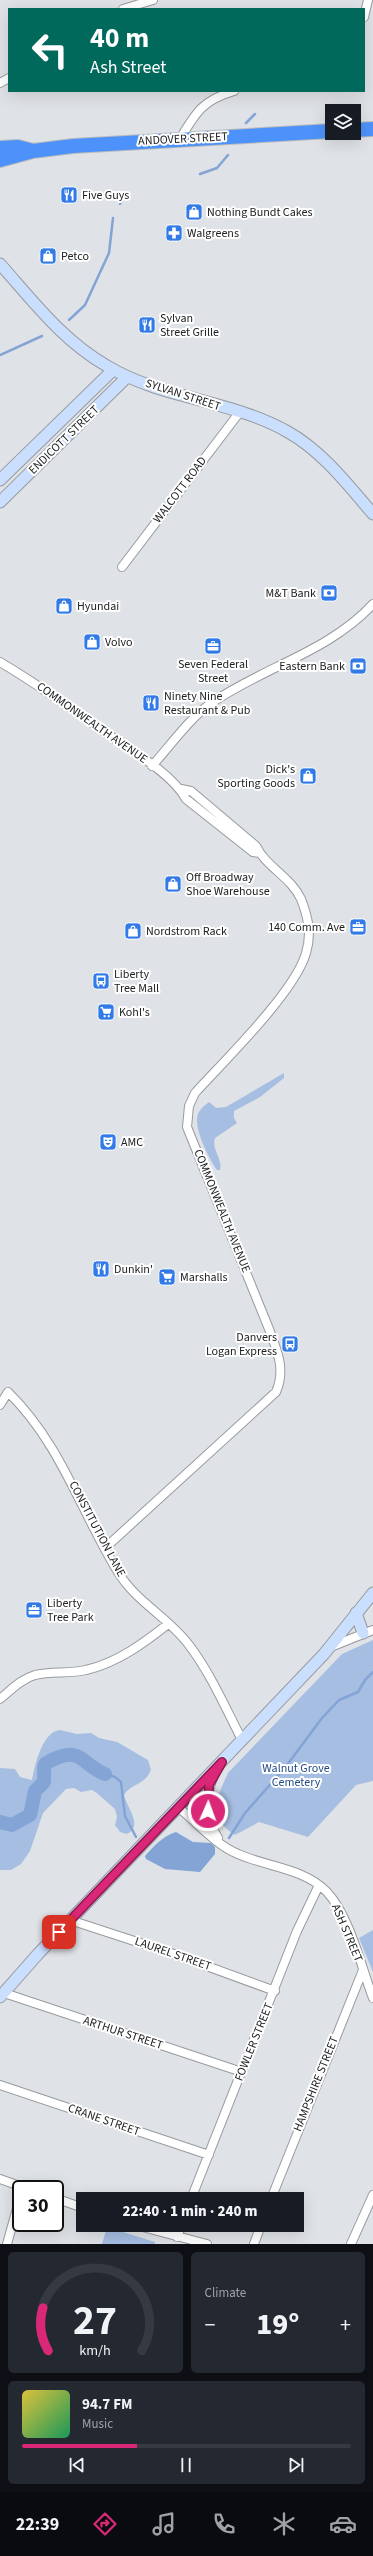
<!DOCTYPE html>
<meta charset="utf-8">
<style>
:root{--surface:#171b24;--page:#242831;--text:#f1f3f6;--muted:#9ea1a6;--line:#363941;--accent:#db2777}
body{margin:0;font-family:"Source Sans 3",sans-serif;background:var(--page);color:var(--text);height:100vh;display:flex;flex-direction:column;font-size:15px;white-space:nowrap}
*{box-sizing:border-box;margin:0}
p{font-size:13px;color:var(--muted)}
.icon{flex:none;width:22px;height:22px;fill:none;stroke:currentColor;stroke-width:2;stroke-linecap:round;stroke-linejoin:round}
.map{position:relative;height:2244px;overflow:hidden}
.sheet{display:flex;flex-direction:column;gap:8px;padding:8px;background:#0d0f14;flex:1}
.sheet>*{flex:none}
.top-card{position:absolute;left:8px;top:8px;width:357px;height:84px;border-radius:0px;box-shadow:0 4px 16px #0002;background:#00695c;color:#fff;overflow:hidden}
.fabs{position:absolute;left:325px;top:104px;display:grid;gap:8px}
.fabs a{display:grid;place-items:center;width:36px;height:36px;border-radius:0px;background:var(--surface);box-shadow:0 4px 16px #0002;font-size:20px}
.speed{position:absolute;left:12px;top:2180px;display:flex;gap:8px;font-size:20px;font-weight:700;text-align:center}
.speed>*{display:grid;place-content:center;width:52px;height:52px;border-radius:50%;background:var(--surface);box-shadow:0 4px 16px #0002;line-height:1}
.speed .limit{border:2px solid #111;border-radius:6px;background:#fff;color:#111}
.pin{position:absolute;display:grid;place-items:center;width:34px;height:34px;color:#fff;margin:-17px;border-radius:8px;box-shadow:0 2px 6px #0006}
.me{position:absolute;width:44px;margin:-22px;rotate:2deg;stroke-linejoin:round;filter:drop-shadow(0 0 3px #0008)}
.turn{display:flex;align-items:center;gap:14px;height:84px;padding:0 16px;font-size:18px}
.turn .icon{width:52px;height:52px;stroke-width:2.5}
.turn b{display:block;font-size:28px;line-height:34px}
.big{font-size:30px;font-weight:800;line-height:1.1}
.sheet .tile{flex:1;display:flex;flex-direction:column;justify-content:center;gap:6px;min-width:0;padding:0 14px;border-radius:6px;background:var(--page)}
.sheet .dial{align-items:center;gap:0}
.dial svg{height:104px;overflow:visible;fill:none;stroke:var(--line);stroke-width:7;stroke-linecap:round;text-anchor:middle}
.dial text{fill:var(--text);stroke:none}
.song{display:flex;align-items:center;gap:12px}
.cover{width:48px;height:48px;border-radius:6px;background:linear-gradient(135deg,hsl(50 70% 55%),hsl(150 70% 35%))}
.played{height:4px;border-radius:2px;background:linear-gradient(90deg,var(--accent) 35%,var(--line) 35%)}
.keys{display:flex;justify-content:space-around;direction:ltr}
.heat{display:flex;justify-content:space-between;align-items:center;font-size:22px;direction:ltr}
.sheet .tiles{flex:1;display:grid;gap:8px;grid-template-columns:1fr 1fr}
.tile:last-child{grid-column:span 2}
.trip{position:absolute;left:76px;top:2192px;width:228px;height:40px;border-radius:0px;background:var(--surface);box-shadow:0 4px 16px #0002;font-weight:800;line-height:40px;text-align:center}
.tabs{display:flex;height:64px;justify-content:space-around;align-items:center;background:#090b0e;color:var(--muted)}
.tabs .icon{width:28px;height:28px}
.tabs .on{color:var(--accent)}
.tabs b{font-size:18px;color:var(--text)}
.map>svg:first-child{display:block}
.green{fill:#a6bee2}
.water{fill:#83a4d5}
.lines{fill:none;stroke-linecap:round;stroke-linejoin:round}
.stream{stroke:#83a4d5;stroke-width:2.5}
.river{stroke:#83a4d5;stroke-width:14}
.street-casing{stroke:#989a9e;stroke-width:10}
.secondary-casing{stroke:#989a9e;stroke-width:13}
.highway-casing{stroke:#bcbdbd;stroke-width:16}
.street{stroke:#fff;stroke-width:8}
.secondary{stroke:#cadefe;stroke-width:11}
.highway{stroke:#4d92fa;stroke-width:14}
.route-casing{stroke:#8e194d;stroke-width:10}
.route{stroke:#db2777;stroke-width:7}
.labels{text-anchor:middle;dominant-baseline:central;stroke-width:4;stroke-linejoin:round;paint-order:stroke}
.street-label{font-size:12px;fill:#212223;stroke:#fff}
.poi-label{font-size:12px;fill:#212223;stroke:#fff;text-anchor:start}
.park-label{font-size:12px;fill:#244c88;stroke:#fff}
</style>
<div class="map">
<svg width="373" height="2244" viewBox="0 0 373 2244">
<rect width="100%" height="100%" fill="#dfe2e6"/>
<path class="green" d="M284,1073V1078L260,1097L234,1111V1118L237,1123L215,1138C211,1149 223,1159 220,1170H217C209,1159 193,1128 198,1114C200,1109 205,1105 209,1102L216,1108L226,1107Z
M373,1640V1781L356,1785L308,1837L259,1822L235,1835C207,1818 216,1799 228,1773L342,1654Z
M60,1730L77,1734L91,1733L99,1738L117,1742L148,1760L151,1770C144,1786 131,1783 124,1795C126,1807 144,1825 127,1834L120,1832L115,1825L117,1817L115,1809L98,1794L92,1790L81,1792L74,1788L66,1789L43,1813L30,1851L21,1864L11,1870H0V1768L15,1769L20,1777L32,1780C35,1765 42,1732 60,1730Z
M373,1930V1972L359,1938Z
M107,2227L155,2242V2244H102Z"/>
<path class="water" d="M176,1832L193,1842L211,1843L215,1847V1854L200,1872L165,1869L146,1859L145,1856C154,1846 163,1836 176,1832Z"/>
<g class="lines">
<path class="stream" d="M246,123L255,114
M200,174L217,168L228,155
M120,204L124,196
M69,320L85,305L109,253L113,218
M0,355L42,336
M105,1774L115,1777L121,1782L125,1816L136,1837
M229,1838L245,1813L284,1769L322,1718L339,1700L358,1692L365,1680L373,1672"/>
<path class="river" d="M0,1822L12,1825L30,1815L35,1791L44,1782C45,1762 40,1765 59,1757C80,1748 86,1767 105,1774"/>
<g class="street-casing">
<path id="street" d="M123,9L153,0
M364,17L368,0
M0,83L9,78
M180,139C196,112 203,100 234,91
M122,567L239,413
M0,662C39,685 75,711 112,737C134,752 173,775 186,799L253,852L260,853
M152,766C169,747 190,718 210,704C263,667 329,652 373,604
M0,1405L8,1392C61,1444 80,1510 118,1572C136,1602 168,1617 189,1645C211,1674 226,1709 242,1740
M105,1548L276,1392C286,1369 277,1351 269,1329L187,1127L189,1106L195,1093C225,1060 295,992 306,953C312,934 308,917 301,899C291,877 266,867 256,846L191,791L181,789
M333,1646L373,1630
M0,1699C11,1690 21,1679 35,1675C51,1671 70,1674 86,1670C117,1663 144,1643 168,1624
M216,1771C205,1793 205,1818 218,1838
M178,1807C197,1823 216,1845 238,1854C267,1867 304,1868 327,1892C350,1917 361,1966 373,1998
M70,1920L171,1953L275,1991
M4,1993L242,2072
M0,2085L209,2155
M0,2179L28,2189
M55,2198L83,2208
M191,2199L297,1931L319,1885
M271,2199L363,1970
M135,2225L207,2244
M177,2237L182,2225
M7,2244L21,2194
M254,2244L261,2225
M351,2244L373,2195"/>
</g>
<g class="secondary-casing">
<path id="secondary" d="M0,264C33,301 63,341 107,366C162,399 232,400 288,432C322,451 348,485 373,514
M0,480L113,370
M0,502L127,377
M356,1613L363,1633
M0,1997L38,1954L324,1654L373,1593"/>
</g>
<g class="highway-casing">
<path id="highway" d="M354,130L373,129
M0,148L18,147L33,151
M0,160L33,151L73,146L332,131"/>
</g>
<use href="#street" class="street"/>
<use href="#secondary" class="secondary"/>
<use href="#highway" class="highway"/>
</g>
<g class="lines">
<g class="route-casing">
<path id="route" d="M59,1932L222,1762L209,1785L208,1811"/>
</g>
<use href="#route" class="route"/>
</g>
<defs>
<g id="restaurant-square" transform="scale(0.9)"><rect x="-9" y="-9" width="18" height="18" rx="4" fill="#317ae7" stroke="#fff"/><path d="M-5-6h1v4h1v-4h1v4h1v-4h1v5L-1.5 .5V6h-2V.5L-5-1ZM5-6V6H3V1.5H1.5Q1.5-4 5-6Z" fill="#fff"/></g>
<g id="shop-square" transform="scale(0.9)"><rect x="-9" y="-9" width="18" height="18" rx="4" fill="#317ae7" stroke="#fff"/><path d="M-5-2.5h2.3a2.7 3.5 0 0 1 5.4 0H5L5.5 6h-11ZM-1.5-2.5h3a1.5 2.3 0 0 0-3 0Z" fill="#fff"/></g>
<g id="pharmacy-square" transform="scale(0.9)"><rect x="-9" y="-9" width="18" height="18" rx="4" fill="#317ae7" stroke="#fff"/><path d="M-2-6h4v4h4v4h-4v4h-4v-4h-4v-4h4Z" fill="#fff"/></g>
<g id="bank-square" transform="scale(0.9)"><rect x="-9" y="-9" width="18" height="18" rx="4" fill="#317ae7" stroke="#fff"/><path d="M-6-4H6V4H-6ZM0-2.3a2.3 2.3 0 1 0 0 4.6a2.3 2.3 0 1 0 0-4.6Z" fill="#fff"/></g>
<g id="office-square" transform="scale(0.9)"><rect x="-9" y="-9" width="18" height="18" rx="4" fill="#317ae7" stroke="#fff"/><path d="M-6-3h4V-5.5h4V-3h4V5H-6ZM-1-4.5V-3h2v-1.5ZM-6 0V1H6V0Z" fill="#fff"/></g>
<g id="bus-square" transform="scale(0.9)"><rect x="-9" y="-9" width="18" height="18" rx="4" fill="#317ae7" stroke="#fff"/><path d="M-5-6H5V4H4V6H2V4H-2V6H-4V4H-5ZM-3.5-4V0h7V-4ZM-3.5 1.2v1.5H-2V1.2ZM2 1.2v1.5H3.5V1.2Z" fill="#fff"/></g>
<g id="supermarket-square" transform="scale(0.9)"><rect x="-9" y="-9" width="18" height="18" rx="4" fill="#317ae7" stroke="#fff"/><path d="M-6-5.5h2.5l.6 2H6L4.5 2H-2.5L-4.4-4H-6ZM-1.5 3.2a1.3 1.3 0 1 0 .1 0ZM3 3.2a1.3 1.3 0 1 0 .1 0Z" fill="#fff"/></g>
<g id="theatre-square" transform="scale(0.9)"><rect x="-9" y="-9" width="18" height="18" rx="4" fill="#317ae7" stroke="#fff"/><path d="M-5-5.5Q0-4 5-5.5V0Q5 5 0 6Q-5 5-5 0ZM-3.3-2.5H-1v1.5H-3.3ZM1-2.5H3.3v1.5H1ZM-2.8 1Q0 5.5 2.8 1Z" fill="#fff"/></g>
</defs>
<g fill-rule="evenodd">
<use href="#restaurant-square" x="69" y="195"/>
<use href="#shop-square" x="194" y="212"/>
<use href="#pharmacy-square" x="174" y="233"/>
<use href="#shop-square" x="48" y="256"/>
<use href="#restaurant-square" x="147" y="325"/>
<use href="#bank-square" x="329" y="593"/>
<use href="#shop-square" x="64" y="606"/>
<use href="#shop-square" x="92" y="642"/>
<use href="#office-square" x="213" y="646"/>
<use href="#bank-square" x="358" y="666"/>
<use href="#restaurant-square" x="151" y="703"/>
<use href="#shop-square" x="308" y="776"/>
<use href="#shop-square" x="173" y="884"/>
<use href="#office-square" x="358" y="927"/>
<use href="#shop-square" x="133" y="931"/>
<use href="#bus-square" x="101" y="981"/>
<use href="#supermarket-square" x="106" y="1012"/>
<use href="#theatre-square" x="108" y="1142"/>
<use href="#restaurant-square" x="101" y="1269"/>
<use href="#supermarket-square" x="167" y="1277"/>
<use href="#bus-square" x="290" y="1344"/>
<use href="#office-square" x="34" y="1610"/>
</g>
<g class="labels">
<g class="street-label">
<text transform="translate(183 139) rotate(-3)">ANDOVER STREET</text>
<text transform="translate(183 395) rotate(18)">SYLVAN STREET</text>
<text transform="translate(64 440) rotate(-44)">ENDICOTT STREET</text>
<text transform="translate(180 490) rotate(-53)">WALCOTT ROAD</text>
<text transform="translate(92 723) rotate(35)">COMMONWEALTH AVENUE</text>
<text transform="translate(222 1211) rotate(68)">COMMONWEALTH AVENUE</text>
<text transform="translate(97 1529) rotate(62)">CONSTITUTION LANE</text>
<text transform="translate(347 1933) rotate(67)">ASH STREET</text>
<text transform="translate(173 1954) rotate(19)">LAUREL STREET</text>
<text transform="translate(123 2033) rotate(18)">ARTHUR STREET</text>
<text transform="translate(254 2042) rotate(-68)">FOWLER STREET</text>
<text transform="translate(316 2084) rotate(-68)">HAMPSHIRE STREET</text>
<text transform="translate(104 2120) rotate(19)">CRANE STREET</text>
</g>
<g class="poi-label">
<text x="82" y="195">Five Guys</text>
<text x="207" y="212">Nothing Bundt Cakes</text>
<text x="187" y="233">Walgreens</text>
<text x="61" y="256">Petco</text>
<text x="160" y="318">Sylvan<tspan x="160" dy="14">Street Grille</tspan></text>
<text x="316" y="593" text-anchor="end">M&amp;T Bank</text>
<text x="77" y="606">Hyundai</text>
<text x="105" y="642">Volvo</text>
<text x="213" y="664" text-anchor="middle">Seven Federal<tspan x="213" dy="14">Street</tspan></text>
<text x="345" y="666" text-anchor="end">Eastern Bank</text>
<text x="164" y="696">Ninety Nine<tspan x="164" dy="14">Restaurant &amp; Pub</tspan></text>
<text x="295" y="769" text-anchor="end">Dick's<tspan x="295" dy="14">Sporting Goods</tspan></text>
<text x="186" y="877">Off Broadway<tspan x="186" dy="14">Shoe Warehouse</tspan></text>
<text x="345" y="927" text-anchor="end">140 Comm. Ave</text>
<text x="146" y="931">Nordstrom Rack</text>
<text x="114" y="974">Liberty<tspan x="114" dy="14">Tree Mall</tspan></text>
<text x="119" y="1012">Kohl's</text>
<text x="121" y="1142">AMC</text>
<text x="114" y="1269">Dunkin'</text>
<text x="180" y="1277">Marshalls</text>
<text x="277" y="1337" text-anchor="end">Danvers<tspan x="277" dy="14">Logan Express</tspan></text>
<text x="47" y="1603">Liberty<tspan x="47" dy="14">Tree Park</tspan></text>
</g>
<g class="park-label">
<text x="296" y="1768">Walnut Grove<tspan x="296" dy="14">Cemetery</tspan></text>
</g>
</g>
</svg>
<div class="fabs">
<a><svg class="icon" aria-label="layers" viewBox="0 0 24 24"><path d="M12 4l9 5-9 5-9-5zM3 14l9 5 9-5"/></svg></a>
</div>
<div class="speed"><div class="limit">30</div></div>
<div class="pin" style="left:59px;top:1932px;background:#d93025"><svg class="icon" aria-label="arrive" viewBox="0 0 24 24"><path d="M6 21V4h12l-3 4 3 4H6"/></svg></div>
<svg class="me" style="left:208px;top:1811px" viewBox="-20 -20 40 40"><circle r="17" fill="#db2777" stroke="#fff" stroke-width="3"/><path d="M0-11L8 9 0 5-8 9z" fill="#fff"/></svg>
<div class="trip">22:40 · 1 min · 240 m</div>
<div class="top-card">
<div class="turn"><svg class="icon" aria-label="left" viewBox="0 0 24 24"><path d="M17 20v-9H6M10 6l-5 5 5 5"/></svg><div><b>40 m</b>Ash Street</div></div>
</div>
</div>
<section class="sheet">
<div class="tiles">
<div class="tile dial"><svg viewBox="0 0 100 80">
<path d="M14 69A42 42 0 1 1 86 69"/>
<path d="M14 69A42 42 0 0 1 10 36" stroke="#db2777"/>
<text x="50" y="56" font-size="32" font-weight="700">27</text>
<text x="50" y="72" font-size="11">km/h</text>
</svg></div>
<div class="tile"><p>Climate</p>
<div class="heat"><a>−</a><b class="big">19°</b><a>+</a></div>
</div>
<div class="tile">
<div class="song"><i class="cover"></i><div><b>94.7 FM</b><p>Music</p></div></div>
<div class="played"></div>
<div class="keys"><svg class="icon" aria-label="previous" viewBox="0 0 24 24"><path d="M18 5L8 12l10 7zM5 5v14"/></svg><svg class="icon" aria-label="pause" viewBox="0 0 24 24"><path d="M8 5v14M16 5v14"/></svg><svg class="icon" aria-label="next" viewBox="0 0 24 24"><path d="M6 5l10 7-10 7zM19 5v14"/></svg></div>
</div>
</div>
</section>
<nav class="tabs">
<b>22:39</b>
<svg class="icon on" aria-label="directions" viewBox="0 0 24 24"><path d="M12 3l9 9-9 9-9-9zM9 14v-3h6M13 9l2 2-2 2"/></svg>
<svg class="icon" aria-label="music" viewBox="0 0 24 24"><path d="M9 18V5l10-2v13"/><circle cx="6" cy="18" r="3"/><circle cx="16" cy="16" r="3"/></svg>
<svg class="icon" aria-label="phone" viewBox="0 0 24 24"><path d="M5 4h4l2 5-3 2q2 4 5 5l2-3 5 2v4C11 20 4 13 5 4z"/></svg>
<svg class="icon" aria-label="climate" viewBox="0 0 24 24"><path d="M12 3v18M4 7l16 10M4 17L20 7"/></svg>
<svg class="icon" aria-label="car" viewBox="0 0 24 24"><path d="M5 17H2v-5l4-1 3-4h7l3 4 3 1v5h-3M9 17h6M6 11h13"/><circle cx="7" cy="17" r="2"/><circle cx="17" cy="17" r="2"/></svg>
</nav>
